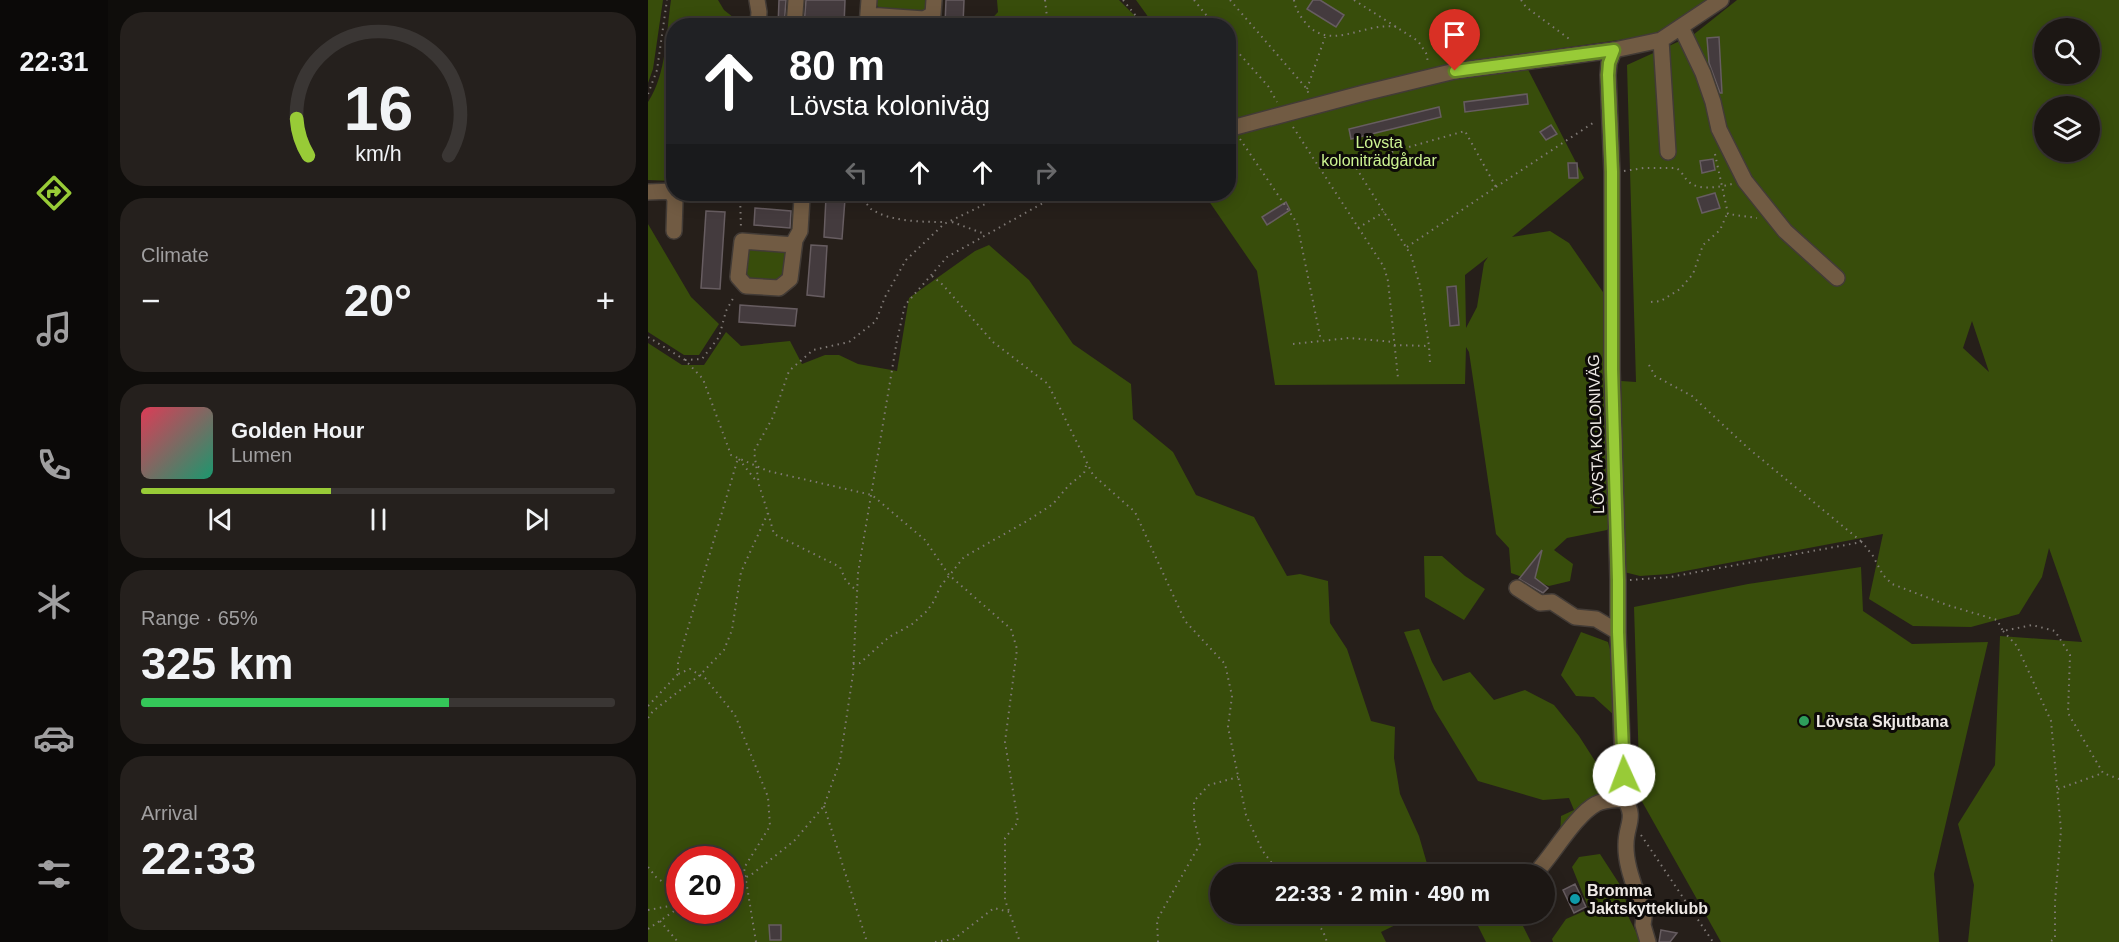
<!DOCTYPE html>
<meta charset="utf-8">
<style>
:root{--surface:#1c1714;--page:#25201d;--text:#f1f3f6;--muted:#a09fa0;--line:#3a3634;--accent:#98cb37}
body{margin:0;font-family:Arial,sans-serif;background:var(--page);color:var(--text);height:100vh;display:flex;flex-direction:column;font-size:22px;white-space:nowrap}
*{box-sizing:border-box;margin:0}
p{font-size:20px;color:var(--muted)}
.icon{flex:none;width:33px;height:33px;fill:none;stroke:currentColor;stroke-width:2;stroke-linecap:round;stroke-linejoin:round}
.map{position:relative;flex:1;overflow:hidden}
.sheet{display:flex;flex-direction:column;gap:12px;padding:12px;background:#0f0d0b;width:540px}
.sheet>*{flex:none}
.banner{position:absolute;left:18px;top:18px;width:570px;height:183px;border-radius:24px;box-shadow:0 3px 15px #0003,0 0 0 2px var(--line);background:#202124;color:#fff;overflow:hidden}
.fabs{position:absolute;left:1386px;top:18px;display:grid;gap:12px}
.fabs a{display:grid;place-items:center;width:66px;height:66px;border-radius:50%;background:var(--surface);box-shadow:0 3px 15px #0003,0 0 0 2px var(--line);font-size:30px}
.speed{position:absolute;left:18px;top:846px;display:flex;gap:12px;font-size:30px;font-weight:700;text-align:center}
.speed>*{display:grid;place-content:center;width:78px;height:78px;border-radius:50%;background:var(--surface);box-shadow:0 3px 15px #0003,0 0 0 2px var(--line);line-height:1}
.speed .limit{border:9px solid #d22;background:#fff;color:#111}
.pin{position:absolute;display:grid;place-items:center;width:51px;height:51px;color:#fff;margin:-62px -26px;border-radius:50% 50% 50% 0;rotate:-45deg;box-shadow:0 0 6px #0007}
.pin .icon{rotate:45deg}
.me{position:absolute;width:66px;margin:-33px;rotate:358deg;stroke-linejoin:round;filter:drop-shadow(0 0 4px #0008)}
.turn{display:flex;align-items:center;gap:21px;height:126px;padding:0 24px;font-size:27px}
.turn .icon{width:78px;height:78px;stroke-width:2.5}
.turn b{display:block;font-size:42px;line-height:51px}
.lanes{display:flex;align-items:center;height:57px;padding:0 24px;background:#0003;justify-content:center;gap:30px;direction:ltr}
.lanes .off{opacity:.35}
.big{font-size:45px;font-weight:700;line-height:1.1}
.sheet .tile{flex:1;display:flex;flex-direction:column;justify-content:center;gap:9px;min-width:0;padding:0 21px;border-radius:24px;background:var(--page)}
.sheet .dial{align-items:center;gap:0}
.dial svg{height:156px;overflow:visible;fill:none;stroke:var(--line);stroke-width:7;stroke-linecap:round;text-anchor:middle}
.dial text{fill:var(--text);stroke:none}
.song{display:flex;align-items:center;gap:18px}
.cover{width:72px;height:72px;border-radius:9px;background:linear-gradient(135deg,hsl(350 70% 55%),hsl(160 70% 35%))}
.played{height:6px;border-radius:3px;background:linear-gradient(90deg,var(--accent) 40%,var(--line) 40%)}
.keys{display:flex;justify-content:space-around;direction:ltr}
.heat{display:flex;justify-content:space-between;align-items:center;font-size:33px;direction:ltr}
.charge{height:9px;border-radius:4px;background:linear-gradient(90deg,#34c759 65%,var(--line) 0)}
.trip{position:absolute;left:562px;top:864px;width:345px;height:60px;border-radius:30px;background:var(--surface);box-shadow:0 3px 15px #0003,0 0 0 2px var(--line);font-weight:700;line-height:60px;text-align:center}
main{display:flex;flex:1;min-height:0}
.dock{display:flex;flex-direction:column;width:108px;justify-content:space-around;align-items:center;background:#0b0908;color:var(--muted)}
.dock .icon{width:42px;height:42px}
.dock .selected{color:var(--accent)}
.dock b{font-size:27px;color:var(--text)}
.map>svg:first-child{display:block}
.green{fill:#384d0b;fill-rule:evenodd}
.building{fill:#443b3e;stroke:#675d61;stroke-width:1.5}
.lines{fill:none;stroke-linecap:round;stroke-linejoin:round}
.minor-casing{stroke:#423b36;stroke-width:18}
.path{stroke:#7f7975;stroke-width:2;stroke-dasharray:1.5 4.5;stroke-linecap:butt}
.minor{stroke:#715b43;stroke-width:15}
.route-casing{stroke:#638424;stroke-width:15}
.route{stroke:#98cb37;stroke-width:10}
.leisure-dot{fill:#2e9e5b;stroke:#0d0a08;stroke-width:2}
.culture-dot{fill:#0f9aa8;stroke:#0d0a08;stroke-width:2}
.labels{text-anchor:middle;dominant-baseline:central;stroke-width:6;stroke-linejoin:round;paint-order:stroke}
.park-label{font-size:16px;fill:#cdf492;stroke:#0d0a08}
.street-label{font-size:16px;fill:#eee9e5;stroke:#0d0a08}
.poi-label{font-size:16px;font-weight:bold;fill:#eee9e5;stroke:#0d0a08;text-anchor:start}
</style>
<main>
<nav class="dock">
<b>22:31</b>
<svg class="icon selected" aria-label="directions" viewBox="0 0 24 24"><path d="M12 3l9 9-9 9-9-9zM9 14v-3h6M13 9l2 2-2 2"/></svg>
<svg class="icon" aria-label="music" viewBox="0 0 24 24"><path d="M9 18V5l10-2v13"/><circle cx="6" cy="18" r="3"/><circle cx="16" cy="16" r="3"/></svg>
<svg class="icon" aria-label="phone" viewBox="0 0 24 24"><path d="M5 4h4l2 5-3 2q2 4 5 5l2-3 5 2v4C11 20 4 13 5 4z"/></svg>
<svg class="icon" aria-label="climate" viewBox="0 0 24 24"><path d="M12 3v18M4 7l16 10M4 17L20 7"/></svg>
<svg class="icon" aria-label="car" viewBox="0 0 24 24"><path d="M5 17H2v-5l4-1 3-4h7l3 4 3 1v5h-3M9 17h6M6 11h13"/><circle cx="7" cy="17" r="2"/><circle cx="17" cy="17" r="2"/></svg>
<svg class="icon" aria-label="filters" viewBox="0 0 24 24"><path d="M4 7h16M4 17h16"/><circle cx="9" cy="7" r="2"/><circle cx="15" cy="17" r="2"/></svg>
</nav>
<section class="sheet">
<div class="tile dial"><svg viewBox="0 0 100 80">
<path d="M14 69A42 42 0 1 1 86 69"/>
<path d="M14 69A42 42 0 0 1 8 50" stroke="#98cb37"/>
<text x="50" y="56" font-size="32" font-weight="700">16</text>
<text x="50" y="72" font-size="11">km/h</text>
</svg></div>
<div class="tile"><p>Climate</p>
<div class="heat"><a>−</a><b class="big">20°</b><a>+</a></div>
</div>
<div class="tile">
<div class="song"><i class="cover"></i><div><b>Golden Hour</b><p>Lumen</p></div></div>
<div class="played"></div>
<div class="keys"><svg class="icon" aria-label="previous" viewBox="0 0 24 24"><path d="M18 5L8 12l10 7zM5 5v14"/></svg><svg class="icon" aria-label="pause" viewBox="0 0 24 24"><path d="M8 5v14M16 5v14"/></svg><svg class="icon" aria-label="next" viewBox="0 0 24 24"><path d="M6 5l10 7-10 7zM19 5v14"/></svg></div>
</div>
<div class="tile"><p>Range · 65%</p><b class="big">325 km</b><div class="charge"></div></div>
<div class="tile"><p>Arrival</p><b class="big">22:33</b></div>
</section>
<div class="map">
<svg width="1471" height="942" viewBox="0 0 1471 942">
<rect width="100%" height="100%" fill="#261f1a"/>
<path class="green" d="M0,0H15L5,69L0,83Z
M23,0H70L76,10L95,25L26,26L25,181L0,180V102C19,73 18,33 23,0Z
M225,0H281L278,13L234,12Z
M349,0H471L488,17L491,25H338L350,12Z
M488,0H1060L1042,14L1006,35L872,54L936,178L864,237L902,231L921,243L957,295L975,494L973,381L988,382L979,65L1045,35L1089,0H1471V942H1320L1326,885L1310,824L1347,765L1352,636L1434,642L1401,548L1394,577L1371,614L1323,627L1265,626L1221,599L1235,534L1021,574L992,576L976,572L975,514L959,530L919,538L906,550L925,564L922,581L901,586L863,573L861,548L848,534L821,352L818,347L817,384L627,385L609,271L556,194H580V26L506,25ZM1396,28H1442V74H1396ZM1396,106H1442V152H1396ZM840,257L836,263L829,307L818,328L817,275ZM1324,321L1341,372L1315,348Z
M0,224L43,297L71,324L51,355H36L0,332Z
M109,245L140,249L135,281L105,282L97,278V250Z
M341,245L381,280L425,344L483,384L485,419L525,452L548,495L606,517L639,576L652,574L680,581L682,623L699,649L723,721L747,727L746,758L752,794L771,836L782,874H573V914H770L733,932L738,942H0V343L34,365H56L78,332L93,346L142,341L154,364L177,355H191L210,364L249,371L261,298L327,251ZM32,860H82V910H32Z
M776,556H794L817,576L837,589L816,620L777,597Z
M1213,567L1215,611L1264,644L1340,642L1286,874L1291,942H1073L992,798L986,607L1100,584Z
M771,629L784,662L795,681L822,672L846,700L877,690L906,705L931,736L965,789L954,806L912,838L913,816L926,810L921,798L895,800L830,781L786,709L756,632Z
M933,632L960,642L968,671L967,716L946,697L928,696L913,675Z
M952,854L976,891L981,918L993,942H905L904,939L918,919L941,909L924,867L931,857Z
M824,914H869L883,942H838Z"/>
<path class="building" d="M131,0H138L136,26H130Z
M158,0H197L196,26H156Z
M298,0H316L315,25L297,24Z
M665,0H672L696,15L688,27L659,9Z
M1071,37L1074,93H1072L1061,63L1059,38Z
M879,94L880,104L817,112L816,102Z
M791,107L793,117L703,139L701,129Z
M903,125L909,134L898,140L892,132Z
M1065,159L1067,170L1054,173L1052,161Z
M920,163H929L930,178H921Z
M1067,193L1072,208L1054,213L1049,198Z
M178,197L197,199L194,239L176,237Z
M638,202L642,210L619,225L614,217Z
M107,208L143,211L142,228L106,225Z
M58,211L77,212L72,289L53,288Z
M163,245L179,246L176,297L159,295Z
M808,286L811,325L802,326L799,287Z
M92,305L149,309L147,326L91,322Z
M894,550L887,578L900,588L895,593L871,579Z
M927,884L938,907L926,913L915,890Z
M121,925H133V940H122Z
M1013,930L1029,933L1022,942H1011Z"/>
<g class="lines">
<g class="minor-casing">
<path id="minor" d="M109,0L111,12L110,26
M220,15L276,19L285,14L286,0
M146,26L148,0
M219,26L221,0
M1033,27L1055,73L1065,102L1071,129L1097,181L1137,231L1189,278
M1013,40L1020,152
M966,50L961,63L960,75L964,172V369L970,580V632L976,799C989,817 978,825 978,844C977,868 990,893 996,917L995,925L1000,942
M580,129L716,93L807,71L966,50L1013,40L1073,0
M0,192L26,191
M23,192L27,199L26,231
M146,245L94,241L90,277L98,286L131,288L142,279L147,240L152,231L154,198L156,194
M869,588L892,603L904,602L927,617L948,619L970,632
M892,868C907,851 929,814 948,804C957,799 967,800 976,799"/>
</g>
<path class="path" d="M397,0L400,26
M475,0L492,21L494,26
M546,0L567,26
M582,0L659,89L661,95
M646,0C647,8 651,14 656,21C682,54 715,21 749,27
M706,0L770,41L778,53L780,62
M873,0L878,7L924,41
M580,41L620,86L629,102
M659,89L677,37
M0,94L9,70L19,0
M645,127L736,267L740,281L750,378
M592,139L649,223L673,341
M1067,154L1080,214L1109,218
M976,171L996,168H1028C1034,171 1036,178 1041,182C1051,191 1072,187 1084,184
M848,187L948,121
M92,194L93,229
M212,194C215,198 219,205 223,209C242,222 276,222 298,222
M39,199L92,200
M304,222L337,234
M710,228L736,212
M759,247L848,187L817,131L705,163L763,255L772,286L781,346L782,363
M284,276L295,285L345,342L400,384L445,475L487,512L537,621L577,664L584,696L580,727L598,815L614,850L632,874
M1003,302L1013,301L1032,289L1045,274L1055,245L1072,230L1079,214
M0,337L37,360L55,379L83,455L120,471L224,495L277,540L301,575L363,629L369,649L357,742L370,822L357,838V900L372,942
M645,344L701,338L746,342
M746,345L781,346
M37,360L54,359L71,337L78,311L87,295
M1001,365L1007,376L1044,396L1100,448L1214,542
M120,513L126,534L192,567L198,581L209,591
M982,580L1022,577L1214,542L1225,556L1235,575L1244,584L1299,605L1349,620L1355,631L1384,625L1407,631L1422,655L1420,713L1455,773L1471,779
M1355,631L1369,646L1403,721L1413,830L1407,902V938L1402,942
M205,664L212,663L241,637L263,625L279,611L286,601L292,587L316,557L379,521L405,504L421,485L436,473L439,462
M0,706L30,674
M0,718L5,711L52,675L76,650L84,630L93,572L120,513L111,485L106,451L125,417L141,371L165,350L201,342L228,321L237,297L258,260L296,224L358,194
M1410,789L1455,773
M176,806L219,942
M993,835L1065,942
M0,867L8,877L32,895
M82,884L103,875L146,841L176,806L192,761L205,674L210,573L249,340L257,305L299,257L411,194
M0,910L32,904
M662,914L675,931L679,942
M12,921L30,942
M0,929L32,907
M108,942L96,868L122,826L120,797L87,715L57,678L42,669L30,674V662L90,458L109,482
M287,942L306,939L346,908L361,912
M510,942L509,920L552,844L546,819V801L561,785L590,777"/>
<use href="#minor" class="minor"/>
</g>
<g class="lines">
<g class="route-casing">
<path id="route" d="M807,71L966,50L961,63L960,75L964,172V369L970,580V632L976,775"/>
</g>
<use href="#route" class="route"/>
</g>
<circle class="leisure-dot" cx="1156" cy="721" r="6"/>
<circle class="culture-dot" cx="927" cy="899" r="6"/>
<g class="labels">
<g class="park-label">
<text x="731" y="142">Lövsta<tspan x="731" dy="18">koloniträdgårdar</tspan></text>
</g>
<g class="street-label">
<text transform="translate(948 434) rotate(-92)">LÖVSTA KOLONIVÄG</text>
</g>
<g class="poi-label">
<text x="1168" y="721">Lövsta Skjutbana</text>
<text x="939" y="890">Bromma<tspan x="939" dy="18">Jaktskytteklubb</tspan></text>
</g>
</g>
</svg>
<div class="fabs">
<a><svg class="icon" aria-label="search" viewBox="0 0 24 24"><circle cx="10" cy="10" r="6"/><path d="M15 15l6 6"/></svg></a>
<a><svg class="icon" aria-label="layers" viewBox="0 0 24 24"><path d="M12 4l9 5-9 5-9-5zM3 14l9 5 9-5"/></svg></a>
</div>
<div class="speed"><div class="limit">20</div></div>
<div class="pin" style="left:807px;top:71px;background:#d93025"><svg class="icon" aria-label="arrive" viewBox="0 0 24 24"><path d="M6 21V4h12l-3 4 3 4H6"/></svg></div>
<svg class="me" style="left:976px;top:775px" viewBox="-20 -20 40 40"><circle r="19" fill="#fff"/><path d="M0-13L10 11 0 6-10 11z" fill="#98cb37"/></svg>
<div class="trip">22:33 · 2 min · 490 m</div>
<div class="banner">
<div class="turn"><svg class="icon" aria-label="ahead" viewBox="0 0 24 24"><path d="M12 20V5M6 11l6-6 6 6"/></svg><div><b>80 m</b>Lövsta koloniväg</div></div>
<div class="lanes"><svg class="icon off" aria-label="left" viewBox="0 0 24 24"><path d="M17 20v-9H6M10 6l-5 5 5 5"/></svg><svg class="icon" aria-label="ahead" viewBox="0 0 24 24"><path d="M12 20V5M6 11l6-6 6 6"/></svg><svg class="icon" aria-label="ahead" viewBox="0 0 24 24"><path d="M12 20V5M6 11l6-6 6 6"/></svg><svg class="icon off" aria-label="right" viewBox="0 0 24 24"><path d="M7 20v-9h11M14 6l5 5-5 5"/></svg></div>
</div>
</div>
</main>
